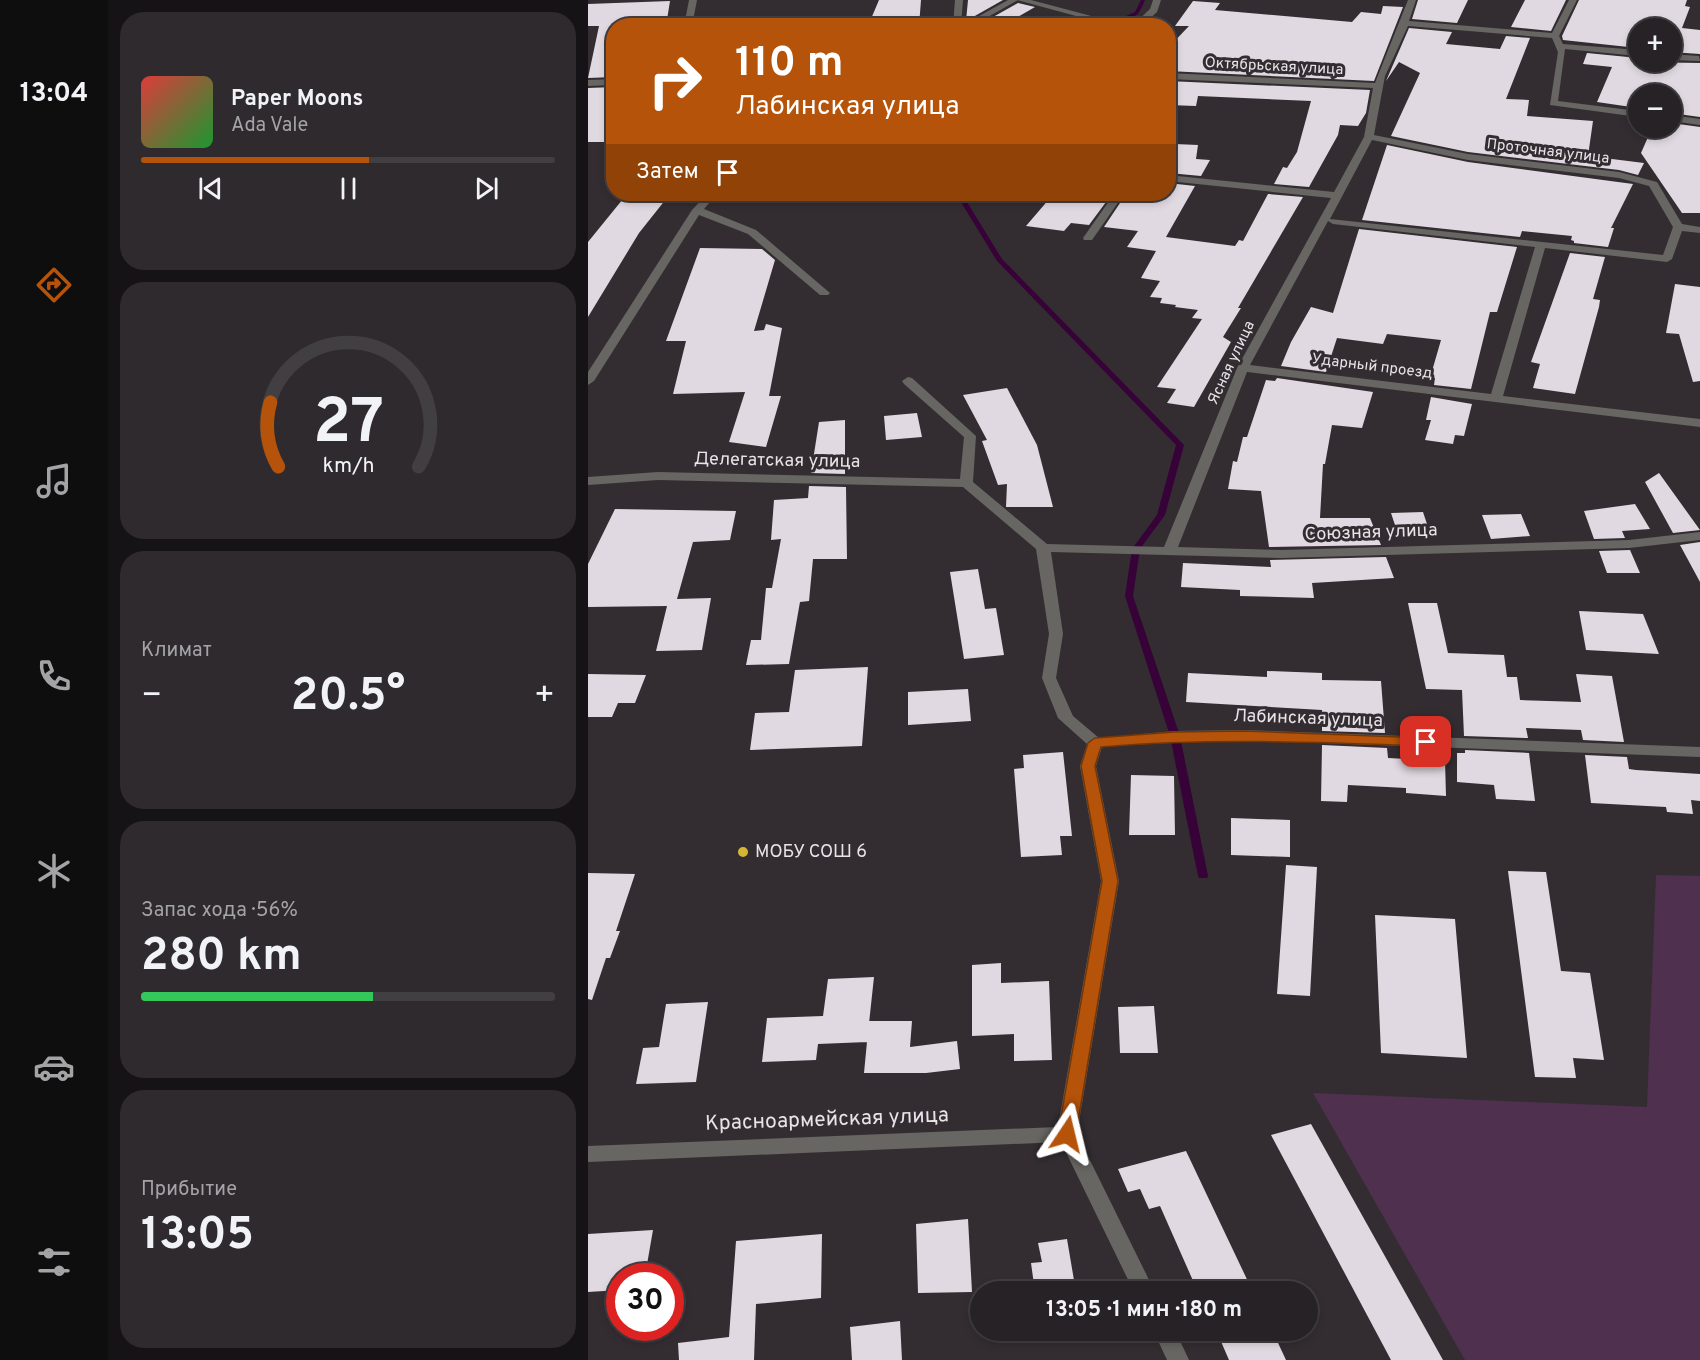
<!DOCTYPE html>
<html lang="ru">
<meta charset="utf-8">
<style>
:root{--surface:#262226;--page:#2e2a2e;--text:#f1f3f6;--muted:#a4a4a7;--line:#423f43;--accent:#b45309}
body{margin:0;font-family:Overpass,sans-serif;background:var(--page);color:var(--text);height:100vh;display:flex;flex-direction:column;font-size:22px;white-space:nowrap}
*{box-sizing:border-box;margin:0}
p{font-size:20px;color:var(--muted)}
.icon{flex:none;width:33px;height:33px;fill:none;stroke:currentColor;stroke-width:2;stroke-linecap:round;stroke-linejoin:round}
.map{position:relative;flex:1;overflow:hidden}
.panel{display:flex;flex-direction:column;gap:12px;padding:12px;background:#151315;width:480px}
.panel>*{flex:none}
.guide{position:absolute;left:18px;top:18px;width:570px;height:183px;border-radius:24px;box-shadow:0 3px 9px #0003,0 0 0 2px var(--line);background:#b45309;color:#fff;overflow:hidden}
.tools{position:absolute;left:1040px;top:18px;display:grid;gap:12px}
.tools a{display:grid;place-items:center;width:54px;height:54px;border-radius:50%;background:var(--surface);box-shadow:0 3px 9px #0003,0 0 0 2px var(--line);font-size:30px}
.speed{position:absolute;left:18px;top:1263px;display:flex;gap:12px;font-size:30px;font-weight:700;text-align:center}
.speed>*{display:grid;place-content:center;width:78px;height:78px;border-radius:50%;background:var(--surface);box-shadow:0 3px 9px #0003,0 0 0 2px var(--line);line-height:1}
.speed .limit{border:9px solid #d22;background:#fff;color:#111}
.pin{position:absolute;display:grid;place-items:center;width:51px;height:51px;color:#fff;margin:-26px;border-radius:12px;box-shadow:0 3px 9px #0006}
.me{position:absolute;width:66px;margin:-33px;rotate:10deg;stroke-linejoin:round;filter:drop-shadow(0 0 4px #0008)}
.turn{display:flex;align-items:center;gap:21px;height:126px;padding:0 30px;font-size:27px}
.turn .icon{width:78px;height:78px;stroke-width:2.5}
.turn b{display:block;font-size:42px;line-height:51px}
.then{display:flex;align-items:center;height:57px;padding:0 30px;background:#0003;gap:12px;font-size:22px}
.big{font-size:45px;font-weight:700;line-height:1.1}
.panel .tile{flex:1;display:flex;flex-direction:column;justify-content:center;gap:9px;min-width:0;padding:0 21px;border-radius:24px;background:var(--page)}
.panel .dial{align-items:center;gap:0}
.dial svg{height:156px;overflow:visible;fill:none;stroke:var(--line);stroke-width:7;stroke-linecap:round;text-anchor:middle}
.dial text{fill:var(--text);stroke:none}
.song{display:flex;align-items:center;gap:18px}
.cover{width:72px;height:72px;border-radius:9px;background:linear-gradient(135deg,hsl(0 70% 55%),hsl(130 70% 35%))}
.played{height:6px;border-radius:3px;background:linear-gradient(90deg,var(--accent) 55%,var(--line) 55%)}
.keys{display:flex;justify-content:space-around;direction:ltr}
.heat{display:flex;justify-content:space-between;align-items:center;font-size:33px;direction:ltr}
.charge{height:9px;border-radius:4px;background:linear-gradient(90deg,#34c759 56%,var(--line) 0)}
.trip{position:absolute;left:382px;top:1281px;width:348px;height:60px;border-radius:30px;background:var(--surface);box-shadow:0 3px 9px #0003,0 0 0 2px var(--line);font-weight:700;line-height:60px;text-align:center}
main{display:flex;flex:1;min-height:0}
.menu{display:flex;flex-direction:column;width:108px;justify-content:space-around;align-items:center;background:#0f0e0f;color:var(--muted)}
.menu .icon{width:42px;height:42px}
.menu .on{color:var(--accent)}
.menu b{font-size:27px;color:var(--text)}
.map>svg:first-child{display:block}
.green{fill:#4f304e}
.lines{fill:none;stroke-linecap:round;stroke-linejoin:round}
.stream{fill:#370238;fill-rule:evenodd}
.building{fill:#e1d9e1}
.minor{fill:#676662;fill-rule:evenodd}
.tertiary{fill:#676662;fill-rule:evenodd}
.route{fill:#b45309;stroke:#753606;stroke-width:1.5}
.poi-dot{fill:#d6b534;stroke:#332d32;stroke-width:2}
.labels{text-anchor:middle;dominant-baseline:central;stroke-width:6;stroke-linejoin:round;paint-order:stroke}
.far-street-label{font-size:15px;fill:#e7e3e7;stroke:#332d32}
.street-label{font-size:18px;fill:#e7e3e7;stroke:#332d32}
.poi-label{font-size:18px;fill:#e7e3e7;stroke:#332d32;text-anchor:start}
.near-street-label{font-size:21px;fill:#e7e3e7;stroke:#332d32}
</style>
<main>
<nav class="menu">
<b>13:04</b>
<svg class="icon on" aria-label="directions" viewBox="0 0 24 24"><path d="M12 3l9 9-9 9-9-9zM9 14v-3h6M13 9l2 2-2 2"/></svg>
<svg class="icon" aria-label="music" viewBox="0 0 24 24"><path d="M9 18V5l10-2v13"/><circle cx="6" cy="18" r="3"/><circle cx="16" cy="16" r="3"/></svg>
<svg class="icon" aria-label="phone" viewBox="0 0 24 24"><path d="M5 4h4l2 5-3 2q2 4 5 5l2-3 5 2v4C11 20 4 13 5 4z"/></svg>
<svg class="icon" aria-label="climate" viewBox="0 0 24 24"><path d="M12 3v18M4 7l16 10M4 17L20 7"/></svg>
<svg class="icon" aria-label="car" viewBox="0 0 24 24"><path d="M5 17H2v-5l4-1 3-4h7l3 4 3 1v5h-3M9 17h6M6 11h13"/><circle cx="7" cy="17" r="2"/><circle cx="17" cy="17" r="2"/></svg>
<svg class="icon" aria-label="filters" viewBox="0 0 24 24"><path d="M4 7h16M4 17h16"/><circle cx="9" cy="7" r="2"/><circle cx="15" cy="17" r="2"/></svg>
</nav>
<section class="panel">
<div class="tile">
<div class="song"><i class="cover"></i><div><b>Paper Moons</b><p>Ada Vale</p></div></div>
<div class="played"></div>
<div class="keys"><svg class="icon" aria-label="previous" viewBox="0 0 24 24"><path d="M18 5L8 12l10 7zM5 5v14"/></svg><svg class="icon" aria-label="pause" viewBox="0 0 24 24"><path d="M8 5v14M16 5v14"/></svg><svg class="icon" aria-label="next" viewBox="0 0 24 24"><path d="M6 5l10 7-10 7zM19 5v14"/></svg></div>
</div>
<div class="tile dial"><svg viewBox="0 0 100 80">
<path d="M14 69A42 42 0 1 1 86 69"/>
<path d="M14 69A42 42 0 0 1 10 36" stroke="#b45309"/>
<text x="50" y="56" font-size="32" font-weight="700">27</text>
<text x="50" y="72" font-size="11">km/h</text>
</svg></div>
<div class="tile"><p>Климат</p>
<div class="heat"><a>−</a><b class="big">20.5°</b><a>+</a></div>
</div>
<div class="tile"><p>Запас хода · 56%</p><b class="big">280 km</b><div class="charge"></div></div>
<div class="tile"><p>Прибытие</p><b class="big">13:05</b></div>
</section>
<div class="map">
<svg width="1112" height="1360" viewBox="0 0 1112 1360">
<rect width="100%" height="100%" fill="#332d32"/>
<path class="green" d="M1068,875L1112,876V1360H877L725,1093L1059,1107Z"/>
<g class="lines">
<path class="stream" d="M553,0H557C552,12 549,19 534,20V18L547,12Z
M368,194H374L414,259L596,445L577,515L552,549L545,596L592,736L620,876L619,878H611L610,876L582,736L537,596L544,549L569,515L588,445L409,261Z"/>
</g>
<path class="building" d="M291,0H333L331,26H280Z
M380,0H415L378,21Z
M830,0H880L869,23L824,19Z
M937,0H978L963,31L923,27Z
M991,0H1099L1097,6L1102,7L1094,28L1112,30V54L1083,52V28H1050V48L975,40L974,36Z
M82,1L78,26H26V77L0,78L11,26H0V4Z
M605,1L632,3L627,10L764,22L773,12L793,14L795,6L815,7L786,81L580,71V48L601,26H587Z
M430,3L447,7L414,26H389Z
M821,28L864,32L858,44L912,49L918,36L942,38L918,99L941,100L939,116L1005,121L1000,156L1056,163L1050,175L1031,170L880,152L803,136L832,73L811,62L798,81Z
M999,53L1050,58V62L1112,63V117L1083,113V94H1050V108L1009,102L1024,67L995,64Z
M580,81L782,90L778,113L770,126L752,125L750,135L721,187L686,184L695,167L699,168L709,152L723,101L610,96L608,106L580,105Z
M26,87V142H0V88Z
M1083,123L1112,127V213H1094L1053,153L1064,128H1083Z
M587,144L610,145L608,159L622,160L613,176L581,173Z
M799,145L880,162L1045,184L1023,228H1026L1020,247L986,243V241L983,240L984,236L934,231L932,237L774,220Z
M580,183L607,186L578,237L647,246L651,240L655,241L680,194L715,197L650,308H653L635,337L643,342L606,407L579,403L588,389L569,387L614,319L604,318L610,310L587,307L588,305L572,303L574,298L562,297L572,281L553,278L568,251L539,247L550,231L516,227L538,194H580Z
M39,194H82L51,233L0,317V242Z
M473,194H524L501,225L483,223L476,231L438,226L462,198L469,199Z
M771,229L929,247L909,312H902L883,389L846,385L847,378H842L853,340L799,334L795,344L749,338L738,372L693,366L703,342L723,307L745,313Z
M112,248L174,249L187,260L166,331L176,330L178,324L194,328L181,396H193L178,447L141,442L157,392L85,394L98,341H78Z
M982,253L1017,257L1005,299L1012,300L1011,307L987,394L945,388L952,364L943,362Z
M1087,284L1112,287V381L1105,382L1091,334L1078,333Z
M689,378L785,392L774,428L744,425L737,464H735L732,518H782L793,545L681,547L673,491L640,489L645,461L649,462L655,437H659L678,380L687,381Z
M419,388L449,445L465,507H418L419,484L410,485L394,441L399,440L375,395Z
M843,397L884,404L876,436L867,435L865,444L837,440L843,420H838Z
M329,413L334,437L298,440L296,416Z
M257,420V474L223,473L231,422Z
M1071,473L1112,530L1085,533L1057,482Z
M221,486L258,487L259,559H225L221,601L212,602L201,664L158,665L163,640H173L178,588H184L193,539L183,540L186,500L220,498Z
M1047,504L1062,529L1034,531L1037,538L1006,539L996,511Z
M27,509L148,511L142,540L105,542L89,599L123,598L114,650L68,651L79,606L0,607V564Z
M835,512L843,536L811,537L803,513Z
M933,514L942,536L903,539L894,515Z
M1112,542V582L1092,545Z
M1042,550L1052,573H1019L1011,551Z
M798,557L806,578L724,583L726,598L652,596V590L593,587L595,563L683,567L682,560Z
M390,569L397,609L408,608L416,655L376,659L362,572Z
M820,603H849L860,653L916,655L919,677H929L932,700L993,702L988,674L1024,676L1036,742L995,740L993,730L938,728L940,738L876,736L874,690L838,689Z
M991,611L1055,614L1071,654L998,650Z
M280,667L274,746L162,750L167,713L201,712L207,670Z
M679,671L734,673V680L793,681L797,733L734,731V710L598,702L600,673L679,677Z
M0,674L58,675L47,703H30L24,717H0Z
M380,689L383,721L320,725V692Z
M734,745L799,748L800,758L857,761L858,796L818,793V788L760,785L759,802L733,801Z
M877,750L941,753L947,801L908,799L906,785L869,782V753H877Z
M475,752L484,836H472L474,855L433,857L426,769L436,768L435,755Z
M997,755L1039,757L1041,769L1048,770L1112,774V801L1103,800L1105,814L1079,812L1078,807L1003,803Z
M543,775L586,776L587,835H541Z
M643,818L702,820V857L643,855Z
M698,865L729,867L722,996L689,994Z
M920,871L958,872L973,971L1002,973L1016,1060L985,1058L988,1078L947,1077Z
M0,873L47,874L28,931H32L22,958H18L4,1000L0,999Z
M787,915L867,919L879,1058L793,1053Z
M413,963V983L461,981L464,1060L426,1061V1034L384,1036V965Z
M286,977L279,1042L230,1044L228,1060L174,1062L179,1018L235,1016L240,979Z
M120,1002L108,1082L48,1084L55,1048L71,1047L78,1004Z
M566,1006L570,1053H532L530,1007Z
M281,1021H324L322,1047L369,1041L372,1069L338,1073H276Z
M723,1124L855,1360H803L683,1135Z
M598,1151L665,1292H610L572,1206L561,1209L552,1189L540,1192L530,1169Z
M380,1219L384,1292L330,1293L328,1224Z
M65,1230L57,1276H32V1290L0,1292V1234Z
M234,1234L233,1298L168,1304L166,1360H91L90,1343L141,1337L148,1241Z
M479,1239L488,1292H447L443,1263L454,1262L450,1243Z
M312,1321L314,1360H264L262,1327Z
M628,1330H684L698,1360H641Z"/>
<g class="lines">
<path class="minor" d="M101,0H109L104,26H96Z
M367,0H375L373,26H365Z
M429,0H443L541,26H525Z
M565,0H573L569,12L554,26H544L562,9Z
M820,0H828L821,21L964,33L981,0H989L971,36L975,44L1050,50V56L977,49L970,101L1050,111V117L962,105L970,52L964,38L820,26L797,76L786,135L880,154L1031,172L1069,182L1094,224L1112,227V233L1094,231L1084,259L1079,262L957,248L915,396L1112,419V427L659,372L590,547L693,550L1041,540L1112,532V540L1041,548L693,558L463,552L475,634L468,678L485,716L511,738L587,731L655,730L1112,747V757L655,740L587,741L514,747L508,766L531,881L489,1134L567,1292H546L473,1142L0,1162V1146L470,1127L513,881L492,766L499,744L470,718L454,678L461,634L448,549L375,487L70,480L0,485V477L70,472L372,479L376,437L316,384L314,381L320,377L324,378L388,436L385,482L459,544L576,547L649,368L743,198L580,181V175L746,192L776,137L785,88L580,79V73L787,83ZM784,140L880,160L1031,178L1061,186L1085,227L1075,255L742,219ZM740,221L745,224L947,247L903,394L662,365Z
M1083,54L1111,56L1112,61L1083,60Z
M1083,115L1112,119V125L1083,121Z
M119,194H129L116,209L168,230L242,293L240,295H232L160,234L111,215L6,381L0,385V372L104,210Z
M526,194H536L504,240H496L495,238Z
M565,1330H587L601,1360H579Z"/>
<path class="tertiary" d="M420,0H430L384,26H373Z
M26,79V85L0,86V80Z"/>
</g>
<path class="route" d="M655,731L838,738L845,742L838,746C729,742 622,738 513,747L507,766L530,881L488,1134L486,1139H473L470,1134L514,881L493,766L500,743L507,738L586,732Z"/>
<circle class="poi-dot" cx="155" cy="852" r="6"/>
<g class="labels">
<g class="far-street-label">
<text transform="translate(686 67) rotate(3)">Октябрьская улица</text>
<text transform="translate(960 152) rotate(7)">Проточная улица</text>
<text transform="translate(644 363) rotate(-65)">Ясная улица</text>
<text transform="translate(784 367) rotate(7)">Ударный проезд</text>
</g>
<g class="street-label">
<text transform="translate(189 461) rotate(1)">Делегатская улица</text>
<text transform="translate(783 533) rotate(-2)">Союзная улица</text>
<text transform="translate(720 719) rotate(2)">Лабинская улица</text>
</g>
<g class="poi-label">
<text x="167" y="852">МОБУ СОШ 6</text>
</g>
<g class="near-street-label">
<text transform="translate(239 1120) rotate(-2)">Красноармейская улица</text>
</g>
</g>
</svg>
<div class="tools">
<a>+</a>
<a>−</a>
</div>
<div class="speed"><div class="limit">30</div></div>
<div class="pin" style="left:838px;top:742px;background:#d93025"><svg class="icon" aria-label="arrive" viewBox="0 0 24 24"><path d="M6 21V4h12l-3 4 3 4H6"/></svg></div>
<svg class="me" style="left:479px;top:1134px" viewBox="-20 -20 40 40"><path d="M0-17L14 15 0 8-14 15z" fill="#b45309" stroke="#fff" stroke-width="4"/></svg>
<div class="trip">13:05 · 1 мин · 180 m</div>
<div class="guide">
<div class="turn"><svg class="icon" aria-label="right" viewBox="0 0 24 24"><path d="M7 20v-9h11M14 6l5 5-5 5"/></svg><div><b>110 m</b>Лабинская улица</div></div>
<div class="then">Затем<svg class="icon" aria-label="arrive" viewBox="0 0 24 24"><path d="M6 21V4h12l-3 4 3 4H6"/></svg></div>
</div>
</div>
</main>
